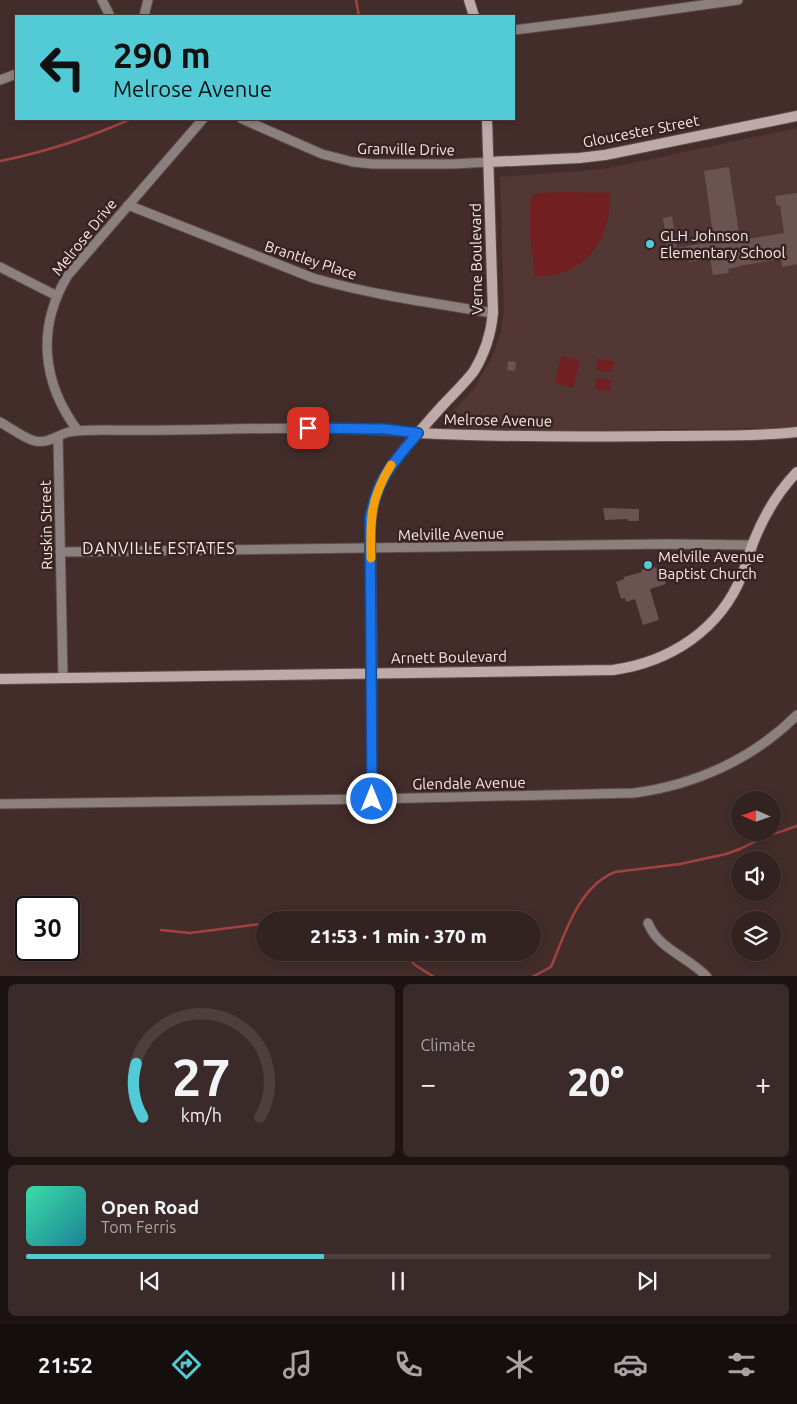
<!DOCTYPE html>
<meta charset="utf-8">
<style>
:root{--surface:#322220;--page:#3a2a29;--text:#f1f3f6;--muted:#a8a4a5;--line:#4d3f3e;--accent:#52cbd7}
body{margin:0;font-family:Ubuntu,sans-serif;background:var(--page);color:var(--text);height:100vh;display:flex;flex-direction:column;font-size:19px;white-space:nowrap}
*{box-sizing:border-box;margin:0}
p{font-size:16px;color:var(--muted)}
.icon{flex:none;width:28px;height:28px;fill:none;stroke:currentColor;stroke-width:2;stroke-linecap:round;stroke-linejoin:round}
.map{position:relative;height:976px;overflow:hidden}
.details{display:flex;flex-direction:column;gap:8px;padding:8px;background:#1c1312;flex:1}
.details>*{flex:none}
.banner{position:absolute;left:15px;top:15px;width:500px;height:105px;border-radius:0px;box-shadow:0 2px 8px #0003,0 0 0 1px var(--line);background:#52cbd7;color:#111;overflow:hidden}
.needle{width:32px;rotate:272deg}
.fabs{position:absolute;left:731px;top:791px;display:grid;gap:10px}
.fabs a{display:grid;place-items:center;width:50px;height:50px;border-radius:50%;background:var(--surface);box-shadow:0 2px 8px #0003,0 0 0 1px var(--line);font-size:25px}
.speed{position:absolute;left:15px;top:896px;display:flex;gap:10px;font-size:25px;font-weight:700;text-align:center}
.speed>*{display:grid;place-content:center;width:65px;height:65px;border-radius:50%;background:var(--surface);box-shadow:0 2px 8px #0003,0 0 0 1px var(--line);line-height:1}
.speed .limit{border:2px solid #111;border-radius:8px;background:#fff;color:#111}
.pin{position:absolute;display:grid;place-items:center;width:42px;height:42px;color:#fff;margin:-21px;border-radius:10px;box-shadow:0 2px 8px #0006}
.me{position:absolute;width:55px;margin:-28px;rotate:0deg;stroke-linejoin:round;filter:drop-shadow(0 0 4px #0008)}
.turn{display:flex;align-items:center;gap:18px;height:105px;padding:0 15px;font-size:22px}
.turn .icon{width:65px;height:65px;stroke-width:2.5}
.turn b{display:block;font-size:35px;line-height:42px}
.big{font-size:38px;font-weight:800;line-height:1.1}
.details .tile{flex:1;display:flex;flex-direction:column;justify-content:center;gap:8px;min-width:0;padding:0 18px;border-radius:8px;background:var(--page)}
.details .dial{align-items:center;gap:0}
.dial svg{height:130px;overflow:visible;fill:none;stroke:var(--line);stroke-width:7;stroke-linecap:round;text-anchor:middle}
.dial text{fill:var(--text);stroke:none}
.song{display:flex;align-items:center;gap:15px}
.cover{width:60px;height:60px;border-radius:8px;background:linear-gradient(135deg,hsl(160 70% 55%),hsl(190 70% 35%))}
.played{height:5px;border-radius:2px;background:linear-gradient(90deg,var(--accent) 40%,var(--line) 40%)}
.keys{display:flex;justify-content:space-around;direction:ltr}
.heat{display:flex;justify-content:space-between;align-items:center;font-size:28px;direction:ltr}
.details .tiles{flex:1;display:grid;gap:8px;grid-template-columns:1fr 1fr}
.tile:last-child{grid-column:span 2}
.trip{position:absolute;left:256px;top:911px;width:285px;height:50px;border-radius:25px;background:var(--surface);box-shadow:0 2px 8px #0003,0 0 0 1px var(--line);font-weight:800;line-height:50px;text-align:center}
.dock{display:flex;height:80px;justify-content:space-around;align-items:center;background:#140e0d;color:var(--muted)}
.dock .icon{width:35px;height:35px}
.dock .selected{color:var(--accent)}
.dock b{font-size:22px;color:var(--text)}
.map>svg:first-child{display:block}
.built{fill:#533735}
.green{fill:#711f20}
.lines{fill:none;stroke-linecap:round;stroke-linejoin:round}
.stream{stroke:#a24240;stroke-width:2.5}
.building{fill:#6b5351}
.street-casing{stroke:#604b49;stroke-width:11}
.secondary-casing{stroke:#604b49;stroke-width:12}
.street{stroke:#8c807f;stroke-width:9}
.secondary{stroke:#beaba9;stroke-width:10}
.route-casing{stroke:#114b97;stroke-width:12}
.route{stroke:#1a73e8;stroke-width:9}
.slow{stroke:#f59e0b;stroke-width:9}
.poi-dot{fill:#52cbd7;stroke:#382322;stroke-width:2}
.labels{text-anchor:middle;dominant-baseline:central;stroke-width:5;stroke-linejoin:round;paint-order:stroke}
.street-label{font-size:15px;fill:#f7e8e6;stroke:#382322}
.poi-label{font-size:15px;fill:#f7e8e6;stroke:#382322;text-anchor:start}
.neighbourhood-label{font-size:16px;letter-spacing:1px;fill:#f7e8e6;stroke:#382322}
</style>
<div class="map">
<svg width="797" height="977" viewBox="0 0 797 977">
<rect width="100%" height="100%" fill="#432d2b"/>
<path class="built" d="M797,128V426L768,428L512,431L443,426L442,422L474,389L492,357L500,335L504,311L500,177L604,169Z"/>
<path class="green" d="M569,192L610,193C611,240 586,277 535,277L530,235V201L536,193Z
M561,356L580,360L573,388L555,383Z
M598,359L614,361L612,372L597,370Z
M596,378L611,380L610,391L595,389Z"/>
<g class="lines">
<path class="stream" d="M356,0L359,16
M0,161C46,152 88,138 131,119
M161,930L190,933L252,925L265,924
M403,952L415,965L434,977
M532,977L551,967C565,934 578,887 615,872L680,864L726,854L740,849L760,839L797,826"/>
</g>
<path class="building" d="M729,167L740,240L784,233L780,205L777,206L775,196L797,193V264L782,267L781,259L739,266V267L728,269L729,273L713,275L710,259L689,262L688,255L668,257L663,218L672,216L677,248L714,241L704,171Z
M508,361L516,362L515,371L507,370Z
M603,508L639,509V521H628V519L605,520Z
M654,565L655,568L661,567L666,584L650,589L659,620L643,625L635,599L626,602L625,598L621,599L616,582L624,579V577L642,572L641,570Z"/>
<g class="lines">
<g class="street-casing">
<path id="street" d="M102,0L110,16
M144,16L148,0
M514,30L602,19L738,0
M0,80L16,74
M242,119L322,154L353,162L373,164H453L489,162
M128,205L313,278C372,295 433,303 493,313
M0,267L57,296
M0,422C11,428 23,438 35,441C48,444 57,435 69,432C80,430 93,430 104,430C209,432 314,423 418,433
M78,431C42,383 36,328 68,275L203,119
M58,436L63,678
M60,552L667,544L752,545
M372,673V799
M0,804L372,799L634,793C695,785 753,759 797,715
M648,923C658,949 689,957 707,977"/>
</g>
<g class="secondary-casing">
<path id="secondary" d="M469,0L474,16
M489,162L579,158L605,155L797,116
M418,433C500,437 582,437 664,436C708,435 753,437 797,432
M372,673L370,530C372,491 385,472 410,442C421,430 432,417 443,405C453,394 465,383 474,371C485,353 491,334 493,313L487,119
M0,679L613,670C670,662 720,630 742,575C746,565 749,554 753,543C763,517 778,492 797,472"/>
</g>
<use href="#street" class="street"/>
<use href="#secondary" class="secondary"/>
</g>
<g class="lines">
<g class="route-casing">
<path id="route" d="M308,428L384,429L418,433C393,463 378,477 370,518L372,799"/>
</g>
<use href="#route" class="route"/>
<path class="slow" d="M371,558C370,520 370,499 391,465"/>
</g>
<g class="poi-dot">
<circle cx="650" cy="244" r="5"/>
<circle cx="648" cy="565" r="5"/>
</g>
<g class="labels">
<g class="street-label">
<text transform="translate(641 131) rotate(-11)">Gloucester Street</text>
<text transform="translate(406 149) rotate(1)">Granville Drive</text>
<text transform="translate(84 237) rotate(-51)">Melrose Drive</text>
<text transform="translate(476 259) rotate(-91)">Verne Boulevard</text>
<text transform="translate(311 260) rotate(18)">Brantley Place</text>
<text transform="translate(498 420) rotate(1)">Melrose Avenue</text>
<text transform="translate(46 525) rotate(-91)">Ruskin Street</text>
<text transform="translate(451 534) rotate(-1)">Melville Avenue</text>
<text transform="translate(449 657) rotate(-1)">Arnett Boulevard</text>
<text transform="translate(469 783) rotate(-1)">Glendale Avenue</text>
</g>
<g class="poi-label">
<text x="660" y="235">GLH Johnson<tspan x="660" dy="17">Elementary School</tspan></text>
<text x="658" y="556">Melville Avenue<tspan x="658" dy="17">Baptist Church</tspan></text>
</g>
<g class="neighbourhood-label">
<text x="159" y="548">DANVILLE ESTATES</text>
</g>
</g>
</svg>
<div class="fabs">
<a><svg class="needle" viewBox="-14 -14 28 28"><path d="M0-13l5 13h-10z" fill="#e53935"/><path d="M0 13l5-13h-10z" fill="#a8a4a5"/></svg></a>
<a><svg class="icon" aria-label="sound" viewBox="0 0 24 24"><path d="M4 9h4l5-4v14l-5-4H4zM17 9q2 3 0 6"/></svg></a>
<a><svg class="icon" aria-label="layers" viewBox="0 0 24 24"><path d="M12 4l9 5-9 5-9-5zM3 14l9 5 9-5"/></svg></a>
</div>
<div class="speed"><div class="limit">30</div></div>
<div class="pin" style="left:308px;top:428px;background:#d93025"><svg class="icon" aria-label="arrive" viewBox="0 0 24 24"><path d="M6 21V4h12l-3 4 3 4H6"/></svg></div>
<svg class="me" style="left:372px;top:799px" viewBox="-20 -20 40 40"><circle r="17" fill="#1a73e8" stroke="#fff" stroke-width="3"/><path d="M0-11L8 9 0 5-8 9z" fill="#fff"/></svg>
<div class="trip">21:53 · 1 min · 370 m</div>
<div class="banner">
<div class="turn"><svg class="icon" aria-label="left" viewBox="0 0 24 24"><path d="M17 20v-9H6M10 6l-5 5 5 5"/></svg><div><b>290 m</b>Melrose Avenue</div></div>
</div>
</div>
<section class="details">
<div class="tiles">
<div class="tile dial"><svg viewBox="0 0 100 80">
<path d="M14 69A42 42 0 1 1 86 69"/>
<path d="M14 69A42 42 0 0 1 10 36" stroke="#52cbd7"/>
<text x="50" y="56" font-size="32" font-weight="700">27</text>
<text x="50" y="72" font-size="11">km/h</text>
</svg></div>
<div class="tile"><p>Climate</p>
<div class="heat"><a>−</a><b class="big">20°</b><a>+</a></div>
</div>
<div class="tile">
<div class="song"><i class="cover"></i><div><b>Open Road</b><p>Tom Ferris</p></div></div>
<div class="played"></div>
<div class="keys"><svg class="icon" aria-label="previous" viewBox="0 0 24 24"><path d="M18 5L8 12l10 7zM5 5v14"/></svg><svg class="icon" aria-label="pause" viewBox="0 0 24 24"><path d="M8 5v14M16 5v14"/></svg><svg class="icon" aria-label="next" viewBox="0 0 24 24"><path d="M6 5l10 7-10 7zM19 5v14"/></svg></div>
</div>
</div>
</section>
<nav class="dock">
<b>21:52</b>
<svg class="icon selected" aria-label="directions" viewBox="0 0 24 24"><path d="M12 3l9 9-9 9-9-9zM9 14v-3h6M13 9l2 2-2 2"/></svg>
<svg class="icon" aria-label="music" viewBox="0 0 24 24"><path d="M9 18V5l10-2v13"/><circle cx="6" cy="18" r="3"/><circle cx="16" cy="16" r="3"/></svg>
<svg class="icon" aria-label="phone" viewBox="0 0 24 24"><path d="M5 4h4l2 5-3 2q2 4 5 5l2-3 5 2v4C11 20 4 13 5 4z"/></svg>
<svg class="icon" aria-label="climate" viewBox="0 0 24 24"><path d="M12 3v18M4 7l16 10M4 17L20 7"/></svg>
<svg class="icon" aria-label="car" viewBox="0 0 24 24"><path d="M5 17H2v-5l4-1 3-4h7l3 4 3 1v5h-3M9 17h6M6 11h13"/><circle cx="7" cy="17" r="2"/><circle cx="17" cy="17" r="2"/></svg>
<svg class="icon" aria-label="filters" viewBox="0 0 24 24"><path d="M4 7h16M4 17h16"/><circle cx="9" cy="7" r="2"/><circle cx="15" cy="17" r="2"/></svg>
</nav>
